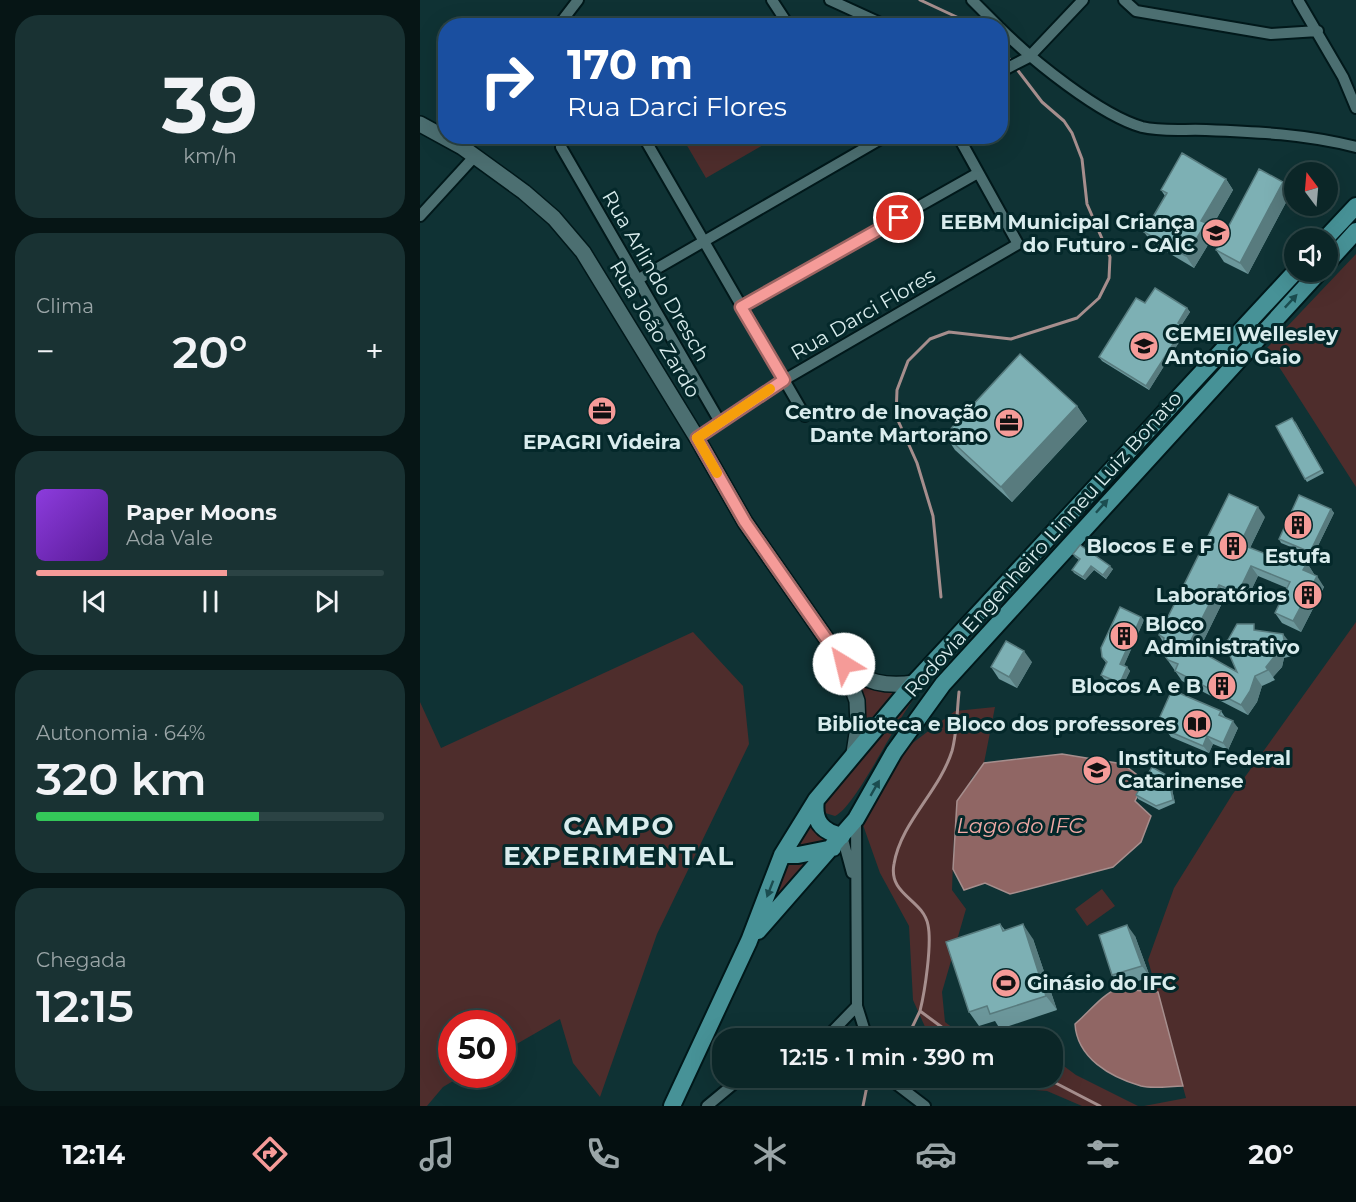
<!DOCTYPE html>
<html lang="pt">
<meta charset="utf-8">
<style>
:root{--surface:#0b2627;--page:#193233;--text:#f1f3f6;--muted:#9aa5a7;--line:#2b4344;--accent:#f59b98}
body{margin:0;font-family:Montserrat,sans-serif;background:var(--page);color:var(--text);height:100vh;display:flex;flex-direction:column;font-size:22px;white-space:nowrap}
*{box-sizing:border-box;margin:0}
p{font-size:20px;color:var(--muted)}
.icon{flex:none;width:33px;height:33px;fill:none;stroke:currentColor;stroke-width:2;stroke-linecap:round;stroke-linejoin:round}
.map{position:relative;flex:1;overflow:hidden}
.side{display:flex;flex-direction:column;gap:15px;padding:15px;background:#061515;width:420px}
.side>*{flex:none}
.top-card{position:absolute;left:18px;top:18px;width:570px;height:126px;border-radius:24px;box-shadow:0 6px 24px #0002,0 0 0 2px var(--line);background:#1a4fa0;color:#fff;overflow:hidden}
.needle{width:39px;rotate:344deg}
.controls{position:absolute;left:864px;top:162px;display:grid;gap:12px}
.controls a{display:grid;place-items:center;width:54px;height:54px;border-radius:50%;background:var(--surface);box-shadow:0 6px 24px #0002,0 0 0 2px var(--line);font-size:30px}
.speed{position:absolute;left:18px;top:1010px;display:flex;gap:12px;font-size:30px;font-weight:700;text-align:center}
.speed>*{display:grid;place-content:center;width:78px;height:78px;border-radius:50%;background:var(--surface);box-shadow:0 6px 24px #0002,0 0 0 2px var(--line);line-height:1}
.speed .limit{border:9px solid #d22;background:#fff;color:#111}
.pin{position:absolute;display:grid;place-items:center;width:51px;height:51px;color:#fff;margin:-26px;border:3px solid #fff;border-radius:50%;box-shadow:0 2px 6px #0007}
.me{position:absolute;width:66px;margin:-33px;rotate:324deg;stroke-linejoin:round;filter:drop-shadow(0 0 4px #0008)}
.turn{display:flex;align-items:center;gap:21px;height:126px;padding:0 30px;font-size:27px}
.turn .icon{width:78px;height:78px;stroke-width:2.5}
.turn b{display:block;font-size:42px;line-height:51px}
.big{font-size:45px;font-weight:600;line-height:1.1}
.side .widget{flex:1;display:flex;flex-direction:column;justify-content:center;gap:9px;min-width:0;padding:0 21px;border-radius:24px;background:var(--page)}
.side .dial{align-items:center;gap:0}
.dial b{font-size:78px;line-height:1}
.song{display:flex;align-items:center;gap:18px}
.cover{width:72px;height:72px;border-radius:9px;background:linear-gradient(135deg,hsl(270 70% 55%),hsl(270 70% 35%))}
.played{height:6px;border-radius:3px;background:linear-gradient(90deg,var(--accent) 55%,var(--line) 55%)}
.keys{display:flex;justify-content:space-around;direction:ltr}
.heat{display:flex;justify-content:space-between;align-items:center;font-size:33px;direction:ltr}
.charge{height:9px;border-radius:4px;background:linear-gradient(90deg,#34c759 64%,var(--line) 0)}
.trip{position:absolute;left:292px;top:1028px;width:351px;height:60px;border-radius:24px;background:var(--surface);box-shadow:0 6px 24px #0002,0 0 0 2px var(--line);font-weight:600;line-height:60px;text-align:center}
.tabs{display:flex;height:96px;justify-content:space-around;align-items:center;background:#040f10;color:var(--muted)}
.tabs .icon{width:42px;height:42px}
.tabs .active{color:var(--accent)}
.tabs b{font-size:27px;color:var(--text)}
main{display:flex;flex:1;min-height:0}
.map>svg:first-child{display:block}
.green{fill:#4e2d2c}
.water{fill:#906664;stroke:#a68e8d;stroke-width:1.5}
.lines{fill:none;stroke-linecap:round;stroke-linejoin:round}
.stream{stroke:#a68e8d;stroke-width:3}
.street-casing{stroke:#01181a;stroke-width:14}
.secondary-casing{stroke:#01181a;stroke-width:18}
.primary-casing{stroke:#01181a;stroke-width:20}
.street{stroke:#4c6f71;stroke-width:10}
.secondary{stroke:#4c6f71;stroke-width:15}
.primary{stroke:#479297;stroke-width:16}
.wall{fill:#6c979b}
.shaded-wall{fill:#587b7e}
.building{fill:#7db0b4;stroke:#587b7e;stroke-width:1.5}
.oneway{fill:#1b4d50}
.route-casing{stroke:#9f6563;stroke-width:15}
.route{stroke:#f59b98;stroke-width:10}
.slow{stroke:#f59e0b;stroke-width:10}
.labels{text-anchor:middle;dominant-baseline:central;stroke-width:6;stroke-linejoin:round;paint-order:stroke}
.poi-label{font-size:20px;font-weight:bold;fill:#d9eced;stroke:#04282a;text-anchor:end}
.street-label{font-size:20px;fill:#d9eced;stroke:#04282a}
.water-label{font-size:21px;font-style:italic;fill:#f0a9a5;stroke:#04282a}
.district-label{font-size:26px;font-weight:bold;letter-spacing:1.5px;fill:#d9eced;stroke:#04282a}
</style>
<main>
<section class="side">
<div class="widget dial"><b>39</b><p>km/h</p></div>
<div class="widget"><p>Clima</p>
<div class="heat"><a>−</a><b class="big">20°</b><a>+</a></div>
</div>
<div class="widget">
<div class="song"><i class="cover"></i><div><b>Paper Moons</b><p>Ada Vale</p></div></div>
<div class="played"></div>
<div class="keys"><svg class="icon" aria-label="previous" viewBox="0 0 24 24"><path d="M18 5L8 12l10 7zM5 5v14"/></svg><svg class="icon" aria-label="pause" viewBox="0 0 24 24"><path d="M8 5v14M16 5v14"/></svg><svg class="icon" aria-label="next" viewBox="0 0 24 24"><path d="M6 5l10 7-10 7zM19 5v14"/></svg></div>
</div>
<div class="widget"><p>Autonomia · 64%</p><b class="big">320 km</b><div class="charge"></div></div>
<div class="widget"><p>Chegada</p><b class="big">12:15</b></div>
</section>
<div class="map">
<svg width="936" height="1106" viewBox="0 0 936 1106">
<rect width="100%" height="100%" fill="#0f3234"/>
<path class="green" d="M262,137H357L286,178Z
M936,254V487L847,348Z
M936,622V1106H724L766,1098L728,960L754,888L812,795Z
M273,632L323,686L329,744L237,934L180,1097L153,1063L140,1019L83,1052L82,1023H32V1074H45L23,1087L7,1106H0V702L21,748Z
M439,683C451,692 465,693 480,690L441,730C445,712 445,700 439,683Z
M499,692C477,717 437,806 415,816L402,812L399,807L471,720Z
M575,707L564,763L551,779L534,835L532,890L546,909L522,992L525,1022L546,1038H510L493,1000L489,926L460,873L443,825L486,748L535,711Z
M387,815L411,836L392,847L370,850Z
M364,859L392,861L362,891L348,909Z
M682,889L695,906L667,926L655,909Z
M633,1058L656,1075L718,1106H662L627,1091L553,1085L541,1077H633Z"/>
<path class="water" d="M642,754L703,764L725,781L715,801L731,816L721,842L693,867L590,894L565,883L544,890L533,869L537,801L564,763Z
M697,989L738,992L763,1086C750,1086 734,1089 721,1086C690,1077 657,1058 655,1024C667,1014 684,993 697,989Z"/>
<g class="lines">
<path class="stream" d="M500,0L556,26
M521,597L513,516L497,463L476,416L477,390L488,361L510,339L529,332L591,339L657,318L679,298L689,278L690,257L667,204L662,159L652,133L644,121L622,102L580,47
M487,1038L500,1011
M529,1038L523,1028L500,1011C505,991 512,944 508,925C503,899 468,895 474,864C481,822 519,792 532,751C537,733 537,711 539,692
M624,1077L680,1106
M443,1106L448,1081"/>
<g class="street-casing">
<path id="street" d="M352,0L369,26
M410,0L467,26
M552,0L578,26
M704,0L716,11L851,34L898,31
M878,0L923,77L936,108
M138,26L158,0
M580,28C612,60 680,115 722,127C742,132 766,129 786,130C837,132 886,134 936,147
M580,72L609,57L663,0
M223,136L385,416
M42,147L51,136
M141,147L300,422
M0,216L54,157
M217,280L466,136
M321,307L558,173
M277,438L364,380L598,244L538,136
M436,819L437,1006L447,1038
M422,836L432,873
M406,1038L437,1006
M467,1077L505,1106
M287,1106L322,1077"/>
</g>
<g class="secondary-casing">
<path id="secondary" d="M0,124L42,147L104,192L134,218L163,252L277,438L325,522L424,664L437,701L438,727L434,753
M424,664C445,683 466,687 494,683"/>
</g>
<g class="primary-casing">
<path id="primary" d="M906,238L936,206
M908,262L936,231
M396,800C393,821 402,832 422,836
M362,855H378L413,848
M338,931L436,819L474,752L523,684L899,272
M252,1106L329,941L362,855L396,800L494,683L875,272"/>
</g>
<use href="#street" class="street"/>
<use href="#secondary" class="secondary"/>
<use href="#primary" class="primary"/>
</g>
<path class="wall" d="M806,179L813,190L790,230L794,235L774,268L732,243L724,232L745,196L741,190Z
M871,193L828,274L804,262L796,250Z
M725,303L767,308L770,312L761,326L766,331L729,390L682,361L679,357Z
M657,406L667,421L592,502L535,450L525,435Z
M875,421L904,473L887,482L885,479Z
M911,509L914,513L893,556L861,543L859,539Z
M845,517L830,548L867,562L887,563L894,574L893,575L904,587L881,632L862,623L855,613L867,588L838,576L825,603L806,595L780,648L784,653L817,672L838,630L871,644L872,656L864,658L862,667L853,677L855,680L842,686L837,702L828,715L762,681L742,652L743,642L739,635Z
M653,554L693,569L686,579L674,570L665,580L654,573L652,570L659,560L655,557Z
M721,617L724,620L704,665L707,667L710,671L702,687L684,679L681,675L686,663L682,657Z
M612,662L597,688L579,679L571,667Z
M801,711L805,717L818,728L808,750L793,744L789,753L751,737L746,730L747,728L744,726L739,719Z
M748,776L750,780L755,803L739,810L718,799L716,795Z
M580,924L585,930L613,939L637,1010L580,1029L575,1021L559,1026L549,1012Z
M715,936L730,977L700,987L692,975Z"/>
<path class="shaded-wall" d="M806,179L813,190L790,230L794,235L774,268L766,256L781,221Z
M863,182L871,193L828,274L820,263Z
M767,308L770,312L760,327L758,323Z
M764,327L766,331L729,390L726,386Z
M657,406L667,421L592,502L581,487Z
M838,507L845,517L827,554L820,544Z
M911,509L914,513L893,556L890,552Z
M887,563L894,574L890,580L883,570Z
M671,566L674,570L665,580L663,577Z
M690,566L693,569L686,579L683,575Z
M831,566L838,576L825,603L818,593Z
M897,576L904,587L881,632L873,621Z
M799,585L806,595L780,648L769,644Z
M721,617L724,620L703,668L700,664Z
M863,634L871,644L872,656L865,646Z
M857,648L864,658L862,667L853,677L846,667Z
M604,651L612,662L597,688L589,677Z
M707,667L710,671L702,687L700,683Z
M835,676L842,686L837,702L828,715L821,705Z
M813,721L818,728L808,750L803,743Z
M787,736L793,744L789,753L783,746Z
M748,776L750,780L755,803L753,800Z
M603,924L613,939L637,1010L626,996Z
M707,925L715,936L730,977L722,966Z"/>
<path class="building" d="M762,153L806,179L781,221L786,223L766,256L724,232L747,193L741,190Z
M839,169L863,182L820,263L796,250Z
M735,288L767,308L758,323L764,327L726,386L679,357L716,298L725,303Z
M600,354L657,406L581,487L525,435Z
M872,418L902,470L885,479L856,426Z
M809,494L838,507L820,544L867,562L871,556L887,563L883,570L897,576L873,621L855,613L870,582L831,566L818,593L799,585L769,644L776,642L783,653L817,672L804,642L808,640L817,624H834V630L863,634L865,646L857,648L854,657L846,667L848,670L835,676L830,691L821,705L755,671L758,664L748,660L742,652L744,638L739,635Z
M879,495L911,509L890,552L859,539Z
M660,545L690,566L683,575L671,566L663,577L652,570L660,559L653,554Z
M700,607L721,617L700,664L707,667L700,683L681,675L687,662L682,657L681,648Z
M586,641L604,651L589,677L571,667Z
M752,690L801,711L799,715L813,721L803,743L787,736L783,746L746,730L749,723L739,719Z
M732,767L748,776L753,800L736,806L716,795Z
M580,924L583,931L603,924L626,996L570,1014L567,1006L549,1012L526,942Z
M707,925L722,966L692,975L679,935Z"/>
<defs><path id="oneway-solid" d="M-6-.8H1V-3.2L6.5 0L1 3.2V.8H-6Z" transform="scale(1.5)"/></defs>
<g class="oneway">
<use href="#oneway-solid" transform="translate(871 301) rotate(-47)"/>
<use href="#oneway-solid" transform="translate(682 506) rotate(-48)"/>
<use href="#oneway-solid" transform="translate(455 788) rotate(-60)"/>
<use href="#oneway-solid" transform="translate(350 889) rotate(111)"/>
</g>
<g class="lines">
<g class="route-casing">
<path id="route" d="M424,664L325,522L277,438L364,380L321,307L479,218"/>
</g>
<use href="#route" class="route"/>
<path class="slow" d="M297,473L277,438L350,389"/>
</g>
<defs>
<g id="school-disc" transform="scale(1.5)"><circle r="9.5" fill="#f59b98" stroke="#04282a"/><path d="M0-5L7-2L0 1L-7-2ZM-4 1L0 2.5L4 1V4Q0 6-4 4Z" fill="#111"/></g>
<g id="office-disc" transform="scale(1.5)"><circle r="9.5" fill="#f59b98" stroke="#04282a"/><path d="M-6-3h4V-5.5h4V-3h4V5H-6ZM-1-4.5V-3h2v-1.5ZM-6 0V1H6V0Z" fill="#111"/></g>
<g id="building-disc" transform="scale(1.5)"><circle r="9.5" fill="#f59b98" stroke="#04282a"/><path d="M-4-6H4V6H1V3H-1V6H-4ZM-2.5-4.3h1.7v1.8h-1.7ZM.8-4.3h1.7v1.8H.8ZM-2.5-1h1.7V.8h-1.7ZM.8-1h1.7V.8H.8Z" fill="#111"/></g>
<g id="library-disc" transform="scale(1.5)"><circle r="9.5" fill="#f59b98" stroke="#04282a"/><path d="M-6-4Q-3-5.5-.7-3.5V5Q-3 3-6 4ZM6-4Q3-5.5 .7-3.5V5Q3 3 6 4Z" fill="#111"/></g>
<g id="university-disc" transform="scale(1.5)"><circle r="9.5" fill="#f59b98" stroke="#04282a"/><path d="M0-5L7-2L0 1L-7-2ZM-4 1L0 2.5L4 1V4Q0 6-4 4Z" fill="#111"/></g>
<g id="stadium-disc" transform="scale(1.5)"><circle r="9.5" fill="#f59b98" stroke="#04282a"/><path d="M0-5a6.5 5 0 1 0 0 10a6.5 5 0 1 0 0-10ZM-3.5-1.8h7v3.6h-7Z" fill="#111"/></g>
</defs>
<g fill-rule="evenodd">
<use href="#school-disc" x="796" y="233"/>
<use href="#school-disc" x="724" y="346"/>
<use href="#office-disc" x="182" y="411"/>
<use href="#office-disc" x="589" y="423"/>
<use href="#building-disc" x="878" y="525"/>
<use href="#building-disc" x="813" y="546"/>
<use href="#building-disc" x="888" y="595"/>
<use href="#building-disc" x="704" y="636"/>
<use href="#building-disc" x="802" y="686"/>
<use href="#library-disc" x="777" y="724"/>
<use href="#university-disc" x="677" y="770"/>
<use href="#stadium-disc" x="586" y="983"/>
</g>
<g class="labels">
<g class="poi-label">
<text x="775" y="222">EEBM Municipal Criança<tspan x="775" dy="23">do Futuro - CAIC</tspan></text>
<text x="745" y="334" text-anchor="start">CEMEI Wellesley<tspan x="745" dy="23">Antonio Gaio</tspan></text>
<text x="568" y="412">Centro de Inovação<tspan x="568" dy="23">Dante Martorano</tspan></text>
<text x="182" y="442" text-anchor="middle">EPAGRI Videira</text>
<text x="792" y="546">Blocos E e F</text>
<text x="878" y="556" text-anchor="middle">Estufa</text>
<text x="867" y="595">Laboratórios</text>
<text x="725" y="624" text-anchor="start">Bloco<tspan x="725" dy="23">Administrativo</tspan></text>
<text x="781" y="686">Blocos A e B</text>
<text x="756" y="724">Biblioteca e Bloco dos professores</text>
<text x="698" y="758" text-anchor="start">Instituto Federal<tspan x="698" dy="23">Catarinense</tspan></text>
<text x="607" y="983" text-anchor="start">Ginásio do IFC</text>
</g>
<g class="street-label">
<text transform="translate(236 276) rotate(60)">Rua Arlindo Dresch</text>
<text transform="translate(443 314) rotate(-30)">Rua Darci Flores</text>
<text transform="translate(235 329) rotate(59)">Rua João Zardo</text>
<text transform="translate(623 544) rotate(-48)">Rodovia Engenheiro Linneu Luiz Bonato</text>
</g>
<g class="water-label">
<text x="600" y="825">Lago do IFC</text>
</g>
<g class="district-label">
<text x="199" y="826">CAMPO<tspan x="199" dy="30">EXPERIMENTAL</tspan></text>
</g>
</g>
</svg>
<div class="controls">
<a><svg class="needle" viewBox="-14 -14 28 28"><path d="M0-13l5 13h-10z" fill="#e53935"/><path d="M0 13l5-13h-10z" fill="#9aa5a7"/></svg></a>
<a><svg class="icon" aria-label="sound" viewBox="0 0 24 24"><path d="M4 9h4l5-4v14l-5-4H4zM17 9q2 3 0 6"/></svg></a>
</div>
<div class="speed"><div class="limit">50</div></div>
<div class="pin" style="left:479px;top:218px;background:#d93025"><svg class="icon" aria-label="arrive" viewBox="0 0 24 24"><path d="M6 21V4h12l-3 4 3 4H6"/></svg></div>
<svg class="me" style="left:424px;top:664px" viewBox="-20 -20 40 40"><circle r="19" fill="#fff"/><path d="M0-13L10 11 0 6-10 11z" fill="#f59b98"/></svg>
<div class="trip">12:15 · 1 min · 390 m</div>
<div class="top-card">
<div class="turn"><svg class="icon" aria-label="right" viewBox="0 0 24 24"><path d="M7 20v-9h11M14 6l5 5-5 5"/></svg><div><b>170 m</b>Rua Darci Flores</div></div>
</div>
</div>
</main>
<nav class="tabs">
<b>12:14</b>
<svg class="icon active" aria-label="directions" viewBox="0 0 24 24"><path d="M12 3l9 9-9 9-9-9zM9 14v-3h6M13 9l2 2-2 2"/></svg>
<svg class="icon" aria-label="music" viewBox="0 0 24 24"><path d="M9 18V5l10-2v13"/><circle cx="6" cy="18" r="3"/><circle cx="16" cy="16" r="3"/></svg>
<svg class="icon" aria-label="phone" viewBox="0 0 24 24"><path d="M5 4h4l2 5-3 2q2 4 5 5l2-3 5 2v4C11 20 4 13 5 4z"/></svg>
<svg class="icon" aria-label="climate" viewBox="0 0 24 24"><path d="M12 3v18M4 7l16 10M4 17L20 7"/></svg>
<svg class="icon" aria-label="car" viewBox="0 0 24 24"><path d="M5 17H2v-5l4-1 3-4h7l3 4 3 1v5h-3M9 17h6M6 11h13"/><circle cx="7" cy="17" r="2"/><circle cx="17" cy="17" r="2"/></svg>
<svg class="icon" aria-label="filters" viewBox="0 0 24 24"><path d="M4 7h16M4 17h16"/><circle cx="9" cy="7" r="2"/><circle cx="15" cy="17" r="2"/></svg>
<b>20°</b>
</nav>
